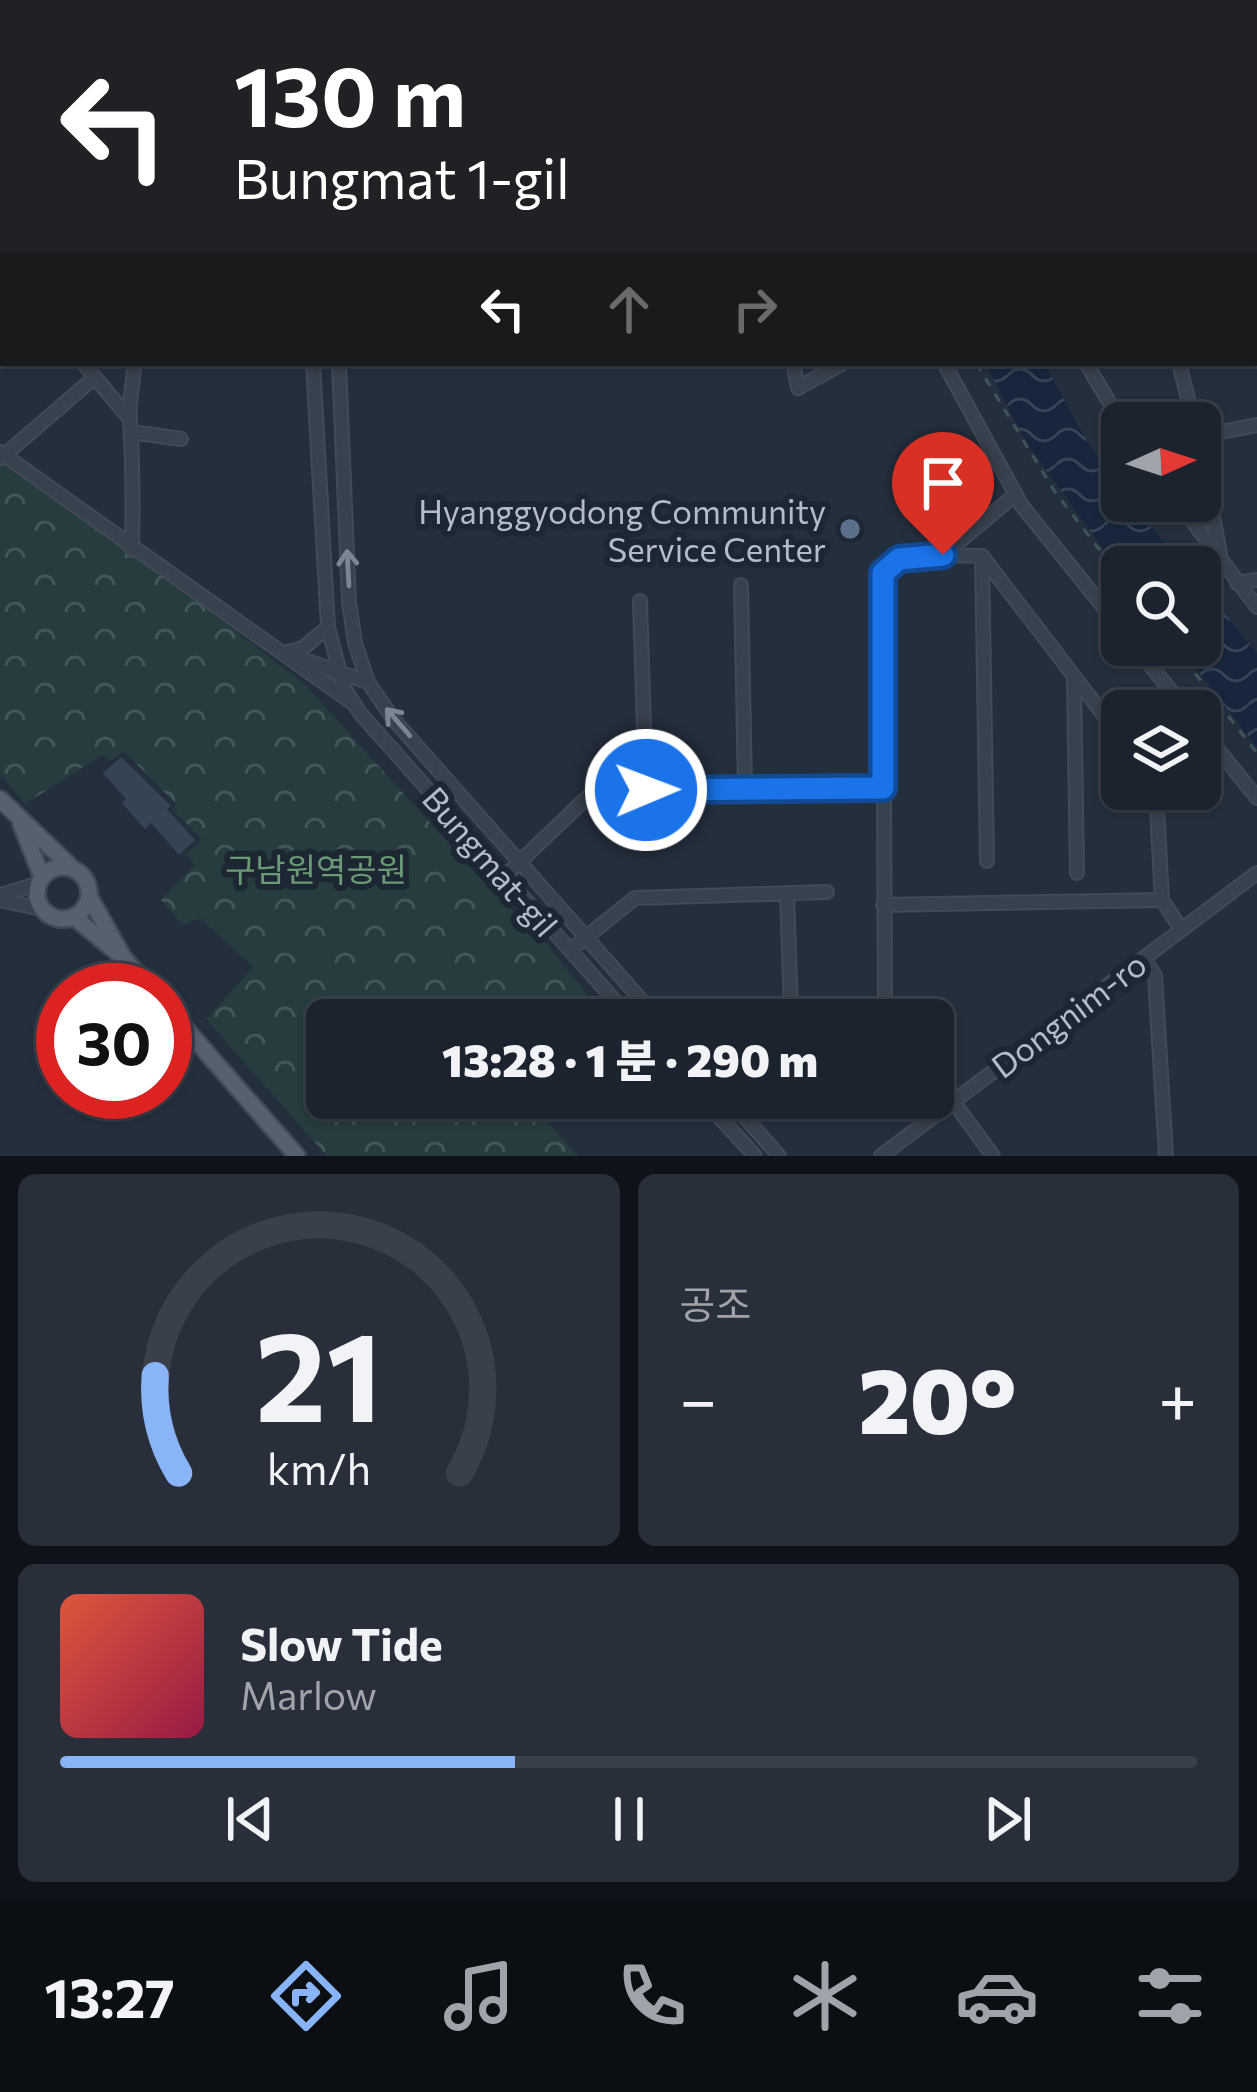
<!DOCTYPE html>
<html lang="ko">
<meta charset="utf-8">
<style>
:root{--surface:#1b232e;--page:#282f3a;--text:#f1f3f6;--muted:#a0a4aa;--line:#39404a;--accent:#8ab4f8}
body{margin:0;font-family:Commissioner,"Noto Sans KR",sans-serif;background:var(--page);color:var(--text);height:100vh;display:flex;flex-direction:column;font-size:45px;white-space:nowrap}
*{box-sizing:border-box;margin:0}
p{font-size:39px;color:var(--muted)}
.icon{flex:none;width:66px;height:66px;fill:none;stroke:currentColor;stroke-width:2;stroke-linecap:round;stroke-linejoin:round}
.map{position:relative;height:1156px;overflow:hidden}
.sheet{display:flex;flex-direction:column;gap:18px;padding:18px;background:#0f1319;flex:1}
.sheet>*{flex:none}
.banner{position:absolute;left:0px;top:0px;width:1257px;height:366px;box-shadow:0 3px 9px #0004,0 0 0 3px var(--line);background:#202124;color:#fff;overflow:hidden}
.needle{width:78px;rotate:87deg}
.buttons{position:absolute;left:1101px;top:402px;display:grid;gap:24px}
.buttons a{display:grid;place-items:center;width:120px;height:120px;border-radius:18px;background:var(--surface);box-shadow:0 3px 9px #0004,0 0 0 3px var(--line);font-size:60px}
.speed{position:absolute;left:36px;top:963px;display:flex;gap:24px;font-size:60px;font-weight:700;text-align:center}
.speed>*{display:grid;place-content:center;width:156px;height:156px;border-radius:50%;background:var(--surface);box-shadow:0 3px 9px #0004,0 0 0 3px var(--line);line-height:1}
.speed .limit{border:18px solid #d22;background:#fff;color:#111}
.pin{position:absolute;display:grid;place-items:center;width:102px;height:102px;color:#fff;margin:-123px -51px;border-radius:50% 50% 50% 0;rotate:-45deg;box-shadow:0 0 12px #0007}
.pin .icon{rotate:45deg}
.me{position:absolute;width:132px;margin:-66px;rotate:89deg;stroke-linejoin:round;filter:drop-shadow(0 0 9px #0008)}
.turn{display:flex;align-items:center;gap:42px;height:252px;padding:0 36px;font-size:54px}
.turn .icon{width:156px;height:156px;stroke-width:2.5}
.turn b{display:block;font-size:84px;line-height:102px}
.lanes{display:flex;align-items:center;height:114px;padding:0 36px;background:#0003;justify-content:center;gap:60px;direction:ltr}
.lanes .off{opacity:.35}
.big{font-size:90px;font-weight:800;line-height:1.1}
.sheet .widget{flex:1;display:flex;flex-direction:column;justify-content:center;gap:18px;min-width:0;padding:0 42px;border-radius:18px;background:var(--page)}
.sheet .dial{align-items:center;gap:0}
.dial svg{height:312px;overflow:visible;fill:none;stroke:var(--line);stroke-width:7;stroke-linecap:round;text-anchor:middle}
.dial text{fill:var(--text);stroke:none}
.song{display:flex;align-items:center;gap:36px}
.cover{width:144px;height:144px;border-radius:18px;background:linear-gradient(135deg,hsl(10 70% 55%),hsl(340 70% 35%))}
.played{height:12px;border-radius:6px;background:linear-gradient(90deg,var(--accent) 40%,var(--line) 40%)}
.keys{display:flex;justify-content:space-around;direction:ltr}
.heat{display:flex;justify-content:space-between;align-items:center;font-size:66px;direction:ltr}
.sheet .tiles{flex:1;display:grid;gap:18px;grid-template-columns:1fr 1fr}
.widget:last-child{grid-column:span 2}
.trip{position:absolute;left:306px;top:999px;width:648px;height:120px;border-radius:18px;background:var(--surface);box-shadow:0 3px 9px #0004,0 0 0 3px var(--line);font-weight:800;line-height:120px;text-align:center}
.menu{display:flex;height:192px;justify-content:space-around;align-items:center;background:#0b0e12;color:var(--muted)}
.menu .icon{width:84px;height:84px}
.menu .current{color:var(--accent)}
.menu b{font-size:54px;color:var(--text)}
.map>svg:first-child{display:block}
.forest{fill:url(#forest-crowns)}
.water{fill:url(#water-waves)}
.building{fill:#364354}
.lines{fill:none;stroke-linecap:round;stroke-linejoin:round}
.minor-casing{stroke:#414a57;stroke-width:16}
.major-casing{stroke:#414a57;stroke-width:20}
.path{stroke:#3f5557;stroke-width:3;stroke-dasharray:9 9;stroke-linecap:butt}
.minor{stroke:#38414e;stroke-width:12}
.major{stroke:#56606e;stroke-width:15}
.oneway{stroke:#7c8592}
.route-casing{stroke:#114b97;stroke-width:30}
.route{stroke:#1a73e8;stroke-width:21}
.service-dot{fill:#5c6f8a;stroke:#1d2633;stroke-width:4.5}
.labels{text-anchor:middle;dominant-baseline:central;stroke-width:12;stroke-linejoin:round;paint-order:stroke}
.poi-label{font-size:33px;fill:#b4bcc9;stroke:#1d2633;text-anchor:end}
.street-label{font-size:33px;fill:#b4bcc9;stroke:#1d2633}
.park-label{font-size:33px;fill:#6b9a76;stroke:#1d2633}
</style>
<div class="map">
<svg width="1257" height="1156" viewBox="0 0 1257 1156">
<defs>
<pattern id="forest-crowns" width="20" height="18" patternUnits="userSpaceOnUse" patternTransform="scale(3)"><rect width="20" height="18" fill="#263c3f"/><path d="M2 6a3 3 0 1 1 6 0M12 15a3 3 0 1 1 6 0" fill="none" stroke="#435659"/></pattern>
<pattern id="water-waves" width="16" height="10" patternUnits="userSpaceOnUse" patternTransform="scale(3)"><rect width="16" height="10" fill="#17263c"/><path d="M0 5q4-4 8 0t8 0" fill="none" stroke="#364457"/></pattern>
</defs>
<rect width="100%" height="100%" fill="#242f3e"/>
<path class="forest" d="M1000,0H1257V208L1254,209V3H998Z
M0,457L132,550L305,685L479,877L547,944L607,1020H327V1098H578L548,1123L578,1156H327L206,1019L254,967L200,918L183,925L161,900L195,865L186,854L202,839L173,810L176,804L124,751L110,761L102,755L25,804L0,774Z"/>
<path class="water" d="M985,363H1044L1088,443L1122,492V501H1129L1185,567H1122V575L1026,442Z
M1200,584L1257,653V747L1177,645H1200Z"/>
<path class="building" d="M121,757L171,806L167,809L195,840L179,855L151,823L145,829L122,803L126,799L103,773Z"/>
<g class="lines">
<g class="minor-casing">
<path id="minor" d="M100,0L101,3
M291,0L292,3
M316,0V3
M769,0L771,3
M916,0L918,3
M51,3V0
M0,50H3
M0,196H3
M0,262L3,266
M83,363L129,418
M313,363L328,627L344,688L360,713L632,1020
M339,363L349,602L355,643L368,682L394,720L659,1020
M793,363L798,388L843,363
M944,363L1022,506L1122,630
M1086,363L1122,424
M1179,363L1194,423
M132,432L181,439
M1200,436L1257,425
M1200,450L1220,553
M0,452L351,702
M1,458L95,377
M1177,501L1257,607
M132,550C133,506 133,464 130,422C128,404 134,382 134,363
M944,555L982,556L1122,739
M982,556L987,861
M1237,583L1257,580
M741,585L745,788
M640,601L646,790
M1134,645L1187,711
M284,653L303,648L328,627
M296,657L367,682
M1074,678L1077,873
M1200,727L1257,798
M1156,789L1162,900
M505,876L596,789L883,788
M787,893L791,1011
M0,895L37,884
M0,900L41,909
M883,905L1162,900L1181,929
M570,950L635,898L827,892
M1144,958L1155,976L1166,1156
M780,1020L791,1011L885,1007
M893,1020L885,1007L883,573L899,559L943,555L1015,495
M933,1074L993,1156
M702,1098L755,1156
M728,1098L779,1156
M881,1156L1257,873"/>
</g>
<g class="major-casing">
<path id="major" d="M0,799L72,868
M21,824L42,877
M37 893a26 26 0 1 1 52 0a26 26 0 1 1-52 0Z
M89,896L123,957L151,990
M74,917L120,955
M165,1005L297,1156"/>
</g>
<path class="path" d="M800,0L801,3
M1254,180L1257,179
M976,363L1055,492L1122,579
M1173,645L1257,753"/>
<use href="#minor" class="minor"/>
<use href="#major" class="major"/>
</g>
<defs><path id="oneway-shaft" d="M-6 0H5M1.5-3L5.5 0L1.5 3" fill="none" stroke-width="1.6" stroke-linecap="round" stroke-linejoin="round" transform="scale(3)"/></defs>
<g class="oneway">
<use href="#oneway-shaft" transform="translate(348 568) rotate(-93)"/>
<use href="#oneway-shaft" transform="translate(398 722) rotate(-131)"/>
</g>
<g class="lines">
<g class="route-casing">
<path id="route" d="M646,790L883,788V573L899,559L943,555"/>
</g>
<use href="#route" class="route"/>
</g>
<circle class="service-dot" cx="850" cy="529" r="12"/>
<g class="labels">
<g class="poi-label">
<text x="826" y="510">Hyanggyodong Community<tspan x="826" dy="38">Service Center</tspan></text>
</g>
<g class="street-label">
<text transform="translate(491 861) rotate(49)">Bungmat-gil</text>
<text transform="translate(1068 1014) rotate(-37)">Dongnim-ro</text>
</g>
<g class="park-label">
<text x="316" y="868">구남원역공원</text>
</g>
</g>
</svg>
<div class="buttons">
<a><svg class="needle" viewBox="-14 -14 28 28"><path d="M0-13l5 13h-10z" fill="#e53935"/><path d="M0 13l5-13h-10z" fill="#a0a4aa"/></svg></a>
<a><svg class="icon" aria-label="search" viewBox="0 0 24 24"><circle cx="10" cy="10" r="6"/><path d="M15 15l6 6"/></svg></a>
<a><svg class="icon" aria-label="layers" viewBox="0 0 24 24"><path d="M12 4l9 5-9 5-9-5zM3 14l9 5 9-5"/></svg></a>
</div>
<div class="speed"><div class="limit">30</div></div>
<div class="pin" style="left:943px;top:555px;background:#d93025"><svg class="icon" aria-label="arrive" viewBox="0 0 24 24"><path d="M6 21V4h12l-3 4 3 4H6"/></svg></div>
<svg class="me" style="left:646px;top:790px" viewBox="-20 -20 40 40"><circle r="17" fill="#1a73e8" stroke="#fff" stroke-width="3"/><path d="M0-11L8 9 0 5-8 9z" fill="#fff"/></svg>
<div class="trip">13:28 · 1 분 · 290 m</div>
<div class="banner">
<div class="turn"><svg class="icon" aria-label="left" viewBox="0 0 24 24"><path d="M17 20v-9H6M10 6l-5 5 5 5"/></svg><div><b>130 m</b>Bungmat 1-gil</div></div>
<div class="lanes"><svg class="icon" aria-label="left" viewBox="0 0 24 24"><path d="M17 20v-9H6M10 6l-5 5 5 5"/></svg><svg class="icon off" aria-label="ahead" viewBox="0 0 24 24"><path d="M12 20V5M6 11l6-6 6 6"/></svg><svg class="icon off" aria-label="right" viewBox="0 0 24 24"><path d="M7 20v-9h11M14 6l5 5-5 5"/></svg></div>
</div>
</div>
<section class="sheet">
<div class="tiles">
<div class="widget dial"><svg viewBox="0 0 100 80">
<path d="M14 69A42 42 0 1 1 86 69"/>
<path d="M14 69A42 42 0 0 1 8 44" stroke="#8ab4f8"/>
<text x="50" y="56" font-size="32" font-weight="700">21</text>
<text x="50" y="72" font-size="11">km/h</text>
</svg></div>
<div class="widget"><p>공조</p>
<div class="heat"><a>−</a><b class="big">20°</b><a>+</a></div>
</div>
<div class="widget">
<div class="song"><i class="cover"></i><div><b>Slow Tide</b><p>Marlow</p></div></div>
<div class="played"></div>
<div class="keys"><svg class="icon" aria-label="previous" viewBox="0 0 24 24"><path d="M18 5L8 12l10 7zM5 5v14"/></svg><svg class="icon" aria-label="pause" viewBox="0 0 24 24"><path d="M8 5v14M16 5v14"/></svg><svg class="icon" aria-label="next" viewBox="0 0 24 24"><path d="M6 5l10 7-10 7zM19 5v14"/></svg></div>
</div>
</div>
</section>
<nav class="menu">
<b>13:27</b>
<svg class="icon current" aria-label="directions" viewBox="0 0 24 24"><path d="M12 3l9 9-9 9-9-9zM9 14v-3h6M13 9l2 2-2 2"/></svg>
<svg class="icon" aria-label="music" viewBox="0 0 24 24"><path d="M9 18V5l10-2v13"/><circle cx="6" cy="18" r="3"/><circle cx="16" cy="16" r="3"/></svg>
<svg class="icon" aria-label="phone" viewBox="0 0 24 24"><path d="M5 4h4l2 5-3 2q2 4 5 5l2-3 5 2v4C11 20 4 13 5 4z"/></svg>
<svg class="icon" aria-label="climate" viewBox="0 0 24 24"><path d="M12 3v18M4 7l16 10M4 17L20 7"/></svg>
<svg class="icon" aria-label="car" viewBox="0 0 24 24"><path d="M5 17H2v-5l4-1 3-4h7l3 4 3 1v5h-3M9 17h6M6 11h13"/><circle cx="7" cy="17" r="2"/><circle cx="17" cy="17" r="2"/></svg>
<svg class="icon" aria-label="filters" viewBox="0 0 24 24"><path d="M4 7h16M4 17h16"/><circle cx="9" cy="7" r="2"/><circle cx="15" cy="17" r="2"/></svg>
</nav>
